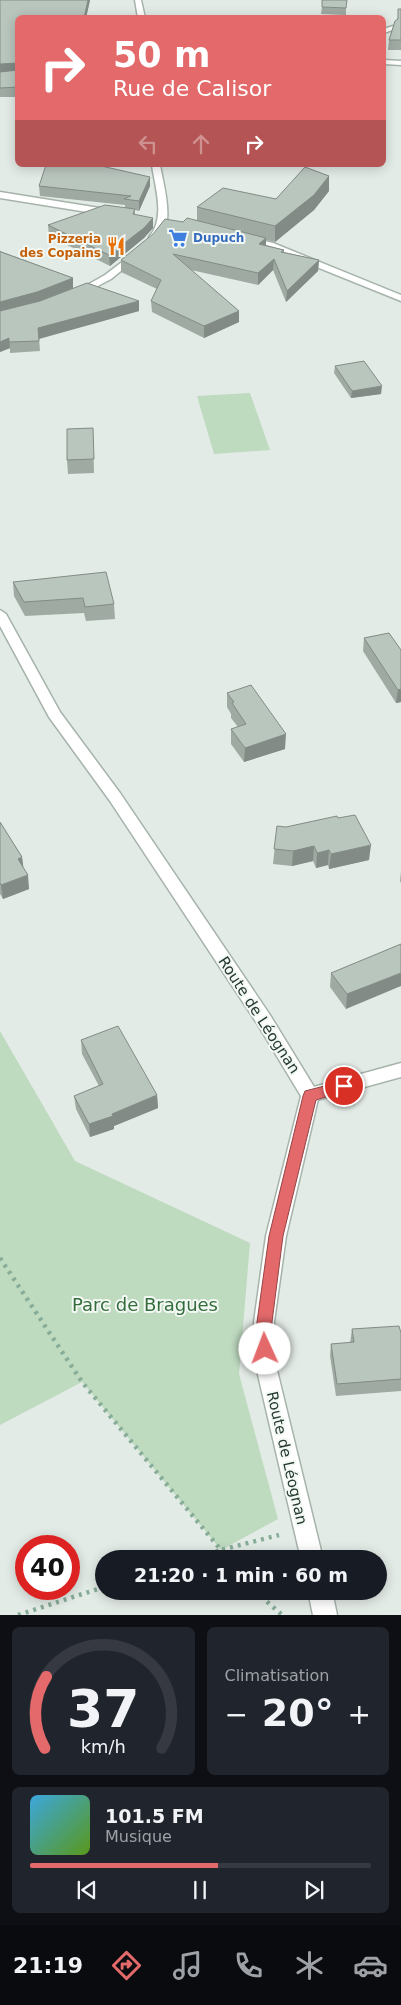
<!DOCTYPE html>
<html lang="fr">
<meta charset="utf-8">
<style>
:root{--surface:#171b24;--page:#20242c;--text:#f1f3f6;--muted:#9ea1a6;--line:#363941;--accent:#e3696a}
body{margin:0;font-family:"DejaVu Sans",sans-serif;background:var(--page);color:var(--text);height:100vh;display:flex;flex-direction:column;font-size:19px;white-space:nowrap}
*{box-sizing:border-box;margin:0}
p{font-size:16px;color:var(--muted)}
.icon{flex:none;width:28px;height:28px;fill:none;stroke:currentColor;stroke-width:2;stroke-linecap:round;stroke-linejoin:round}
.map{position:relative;height:1615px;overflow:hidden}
.drawer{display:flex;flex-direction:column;gap:12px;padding:12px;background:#0d0f14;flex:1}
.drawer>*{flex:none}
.top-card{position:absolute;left:15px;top:15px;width:371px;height:152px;border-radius:8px;box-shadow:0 2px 12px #0003;background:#e3696a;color:#fff;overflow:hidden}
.speed{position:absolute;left:15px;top:1535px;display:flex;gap:10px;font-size:25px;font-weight:700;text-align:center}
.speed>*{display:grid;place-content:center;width:65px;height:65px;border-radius:50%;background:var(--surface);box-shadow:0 2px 12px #0003;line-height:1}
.speed .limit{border:8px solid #d22;background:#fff;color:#111}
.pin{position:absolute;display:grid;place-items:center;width:42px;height:42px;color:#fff;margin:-21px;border:2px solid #fff;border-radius:50%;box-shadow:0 1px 5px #0007}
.me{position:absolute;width:55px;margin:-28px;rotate:358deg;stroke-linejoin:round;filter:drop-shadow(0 0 4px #0008)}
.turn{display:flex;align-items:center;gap:18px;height:105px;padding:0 15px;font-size:22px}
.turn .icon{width:65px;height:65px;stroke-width:2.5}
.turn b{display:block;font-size:35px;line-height:42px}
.lanes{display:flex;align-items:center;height:48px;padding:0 15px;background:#0003;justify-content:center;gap:25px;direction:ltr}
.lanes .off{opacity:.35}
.big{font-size:38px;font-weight:600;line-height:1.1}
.drawer .card{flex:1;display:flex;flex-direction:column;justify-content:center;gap:8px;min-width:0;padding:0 18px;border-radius:8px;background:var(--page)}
.drawer .dial{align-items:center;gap:0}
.dial svg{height:130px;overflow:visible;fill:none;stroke:var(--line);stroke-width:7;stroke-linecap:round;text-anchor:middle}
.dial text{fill:var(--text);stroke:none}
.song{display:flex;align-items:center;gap:15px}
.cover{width:60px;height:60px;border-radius:8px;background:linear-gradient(135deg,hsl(200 70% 55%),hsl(90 70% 35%))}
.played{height:5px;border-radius:2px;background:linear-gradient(90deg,var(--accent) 55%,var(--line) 55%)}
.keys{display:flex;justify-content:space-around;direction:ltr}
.heat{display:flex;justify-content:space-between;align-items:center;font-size:28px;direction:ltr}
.drawer .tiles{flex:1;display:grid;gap:12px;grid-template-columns:1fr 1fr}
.card:last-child{grid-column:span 2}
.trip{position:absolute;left:95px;top:1550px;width:292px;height:50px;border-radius:25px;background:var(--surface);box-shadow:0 2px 12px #0003;font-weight:600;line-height:50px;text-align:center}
.tab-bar{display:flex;height:80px;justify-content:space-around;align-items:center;background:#090b0e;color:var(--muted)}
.tab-bar .icon{width:35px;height:35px}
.tab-bar .current{color:var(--accent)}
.tab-bar b{font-size:22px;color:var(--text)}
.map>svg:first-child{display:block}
.green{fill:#bedabf}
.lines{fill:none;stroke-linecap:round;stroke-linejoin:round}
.minor-casing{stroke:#a6b3ab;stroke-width:3}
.tertiary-casing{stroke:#a6b3ab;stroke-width:3}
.path{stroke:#87ac97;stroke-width:4.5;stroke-dasharray:3 5;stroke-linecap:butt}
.minor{fill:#fff;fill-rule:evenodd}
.tertiary{fill:#fff;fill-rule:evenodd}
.wall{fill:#9faaa3}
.shaded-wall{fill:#828b85}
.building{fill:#b9c6be;stroke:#828b85}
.route{fill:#e3696a;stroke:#944445}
.labels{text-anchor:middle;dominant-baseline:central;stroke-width:4;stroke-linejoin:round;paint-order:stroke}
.far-shop-label{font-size:12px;font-weight:bold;fill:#366cbe;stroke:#f3f8f4;text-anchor:start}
.far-food-label{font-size:12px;font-weight:bold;fill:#c56008;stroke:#f3f8f4;text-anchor:end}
.street-label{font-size:15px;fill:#253b2f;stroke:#f3f8f4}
.near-park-label{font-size:18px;fill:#336d3b;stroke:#f3f8f4}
</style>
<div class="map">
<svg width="401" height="1615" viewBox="0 0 401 1615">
<rect width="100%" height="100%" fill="#e3ebe6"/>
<path class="green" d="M250,393L270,450L214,454L197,396Z
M0,1031L75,1161L250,1243L239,1374L278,1519L221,1550L82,1382L0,1425Z"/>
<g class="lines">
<g class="minor-casing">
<path id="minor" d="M393,26L395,27V29L384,33V29Z
M384,60L401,61V65L384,64Z
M0,192L112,210L116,213L112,216L0,198Z
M401,1063V1077L310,1102L304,1100L301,1095L304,1090L310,1088Z"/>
</g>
<g class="tertiary-casing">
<path id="tertiary" d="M135,0H141L145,18H138Z
M152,165H160C163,183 178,232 154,240L149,237C166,218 155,188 152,165Z
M248,237L273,243L401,295V301L267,247L245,242V238Z
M135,252L138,253V257L111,279L81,295L78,296L73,293L105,275Z
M0,610L6,614L60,712L120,793L270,1015L319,1095L286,1236L274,1322L275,1362L323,1559H301L255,1362L254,1322L266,1236L301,1096L258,1025L110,801L49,717L0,626Z
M308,1591H332L337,1615H313Z"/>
</g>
<path class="path" d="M0,1258L82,1382L221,1550L279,1535
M193,1559L221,1550L228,1559
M255,1591L282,1615
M18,1615L104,1587"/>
<use href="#minor" class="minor"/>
<use href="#tertiary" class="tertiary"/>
</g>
<path class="wall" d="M0,0H90L86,18H18V97H0Z
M322,7L346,8V15L321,14Z
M401,9V50H388L389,40Z
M329,176V191L314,210L275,242L266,240V245L284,250V252L319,260L318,271L286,302L273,270L258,285L191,270L239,311V322L204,338L152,312L151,301L157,289L121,272V260L183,222L197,220V207L276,199Z
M39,186H150L139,211L135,210V215L153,218V228L144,238L110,266L49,236L48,225L125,208V205L40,196Z
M0,251L73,278V288L139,311L39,338L40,351L10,353V348L0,352Z
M335,366L381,394L351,398L334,373Z
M93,428L94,473L68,474L67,460Z
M13,582L114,604L115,619L86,621L84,613L25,616L14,596Z
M389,633L401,702L396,703L363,651L364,638Z
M227,693L285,749L244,762L231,744V729L238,727L231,718V714L227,707Z
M0,822L22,857L23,867L29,889L3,899L0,894Z
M277,826L369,860L329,869L328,865L316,868L313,861L292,866L273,864Z
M401,871V883L400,881Z
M401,944L346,1009L330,987L331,973Z
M81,1040L157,1095L158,1108L114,1126V1129L90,1137L76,1109L74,1096L99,1086L82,1054Z
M352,1329L401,1333V1391L336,1396L330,1356L331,1344L350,1343Z"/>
<path class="shaded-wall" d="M88,0H90L86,18H84Z
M17,63L18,72L0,74V64Z
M329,176V191L314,210L275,242V226Z
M150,177V186L139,211V201Z
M153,218V228L144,238L110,266L109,255Z
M266,238V249L259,244Z
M274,259L273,270L258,285V273Z
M319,260L318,271L286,302L287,291Z
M73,278V288L37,302L0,312V302Z
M139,301V311L39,339L38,328Z
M239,311V322L204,338V326Z
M9,338L10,348L0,352V342Z
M382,386L381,394L351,398L352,391Z
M401,689V702L396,703L398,690Z
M286,734L285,749L244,762L245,748Z
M371,845L369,860L329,869L331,854Z
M314,846L313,861L292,866L293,851Z
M329,850L328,865L316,868L317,853Z
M22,857L24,872L18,859Z
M28,875L29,889L3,899L1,885Z
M401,973V986L346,1009L347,994Z
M157,1095L158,1108L114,1126V1129L90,1137L89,1124Z"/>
<path class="building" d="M0,0H88L84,18H18V64L17,63L0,64Z
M322,0H347L346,8L322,7Z
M398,9H401V40H389L395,21L398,19Z
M18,70V87L0,88V72Z
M46,165H97L150,177L139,201L124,199L131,196L39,186Z
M305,167L329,176L314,195L275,226L197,207L223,188L276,199Z
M105,205L135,209L133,214L153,218L144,228L109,255L48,225Z
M187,218L266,238L259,244L284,250L281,252L319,260L287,291L274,259L258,273L173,254L239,311L204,326L151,301L161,280L121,260L153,234L165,219L183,222Z
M0,251L1,252L73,278L37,292L0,302Z
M87,283L139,301L38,328L39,341L9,342V338L0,342V311L40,301Z
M364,361L382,386L352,391L335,366Z
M93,428L94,459L67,460V429Z
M106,572L114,604L85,607L83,598L24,602L13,582Z
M389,633L401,650V689L398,690L364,638Z
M251,685L286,734L245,748L231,729L246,724L232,703L234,702L227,693Z
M355,815L371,845L331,854L329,850L317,853L314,846L293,851L274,849L277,826L286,827L337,816L338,818Z
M0,822L22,857L18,859L28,875L1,885L0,883Z
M401,944V973L347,994L331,973Z
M118,1026L157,1095L112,1114L113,1116L89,1124L74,1096L103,1084L81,1040Z
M399,1326L401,1333V1379L337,1384L331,1344L354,1342L352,1329Z"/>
<path class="route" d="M344,1081L349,1082L351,1086L349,1090L316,1100L283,1236L272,1322L273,1349L271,1354L265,1356L259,1354L257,1349V1322L269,1236L303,1096L305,1091Z"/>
<defs>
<g id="supermarket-bare" transform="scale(1.5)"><path d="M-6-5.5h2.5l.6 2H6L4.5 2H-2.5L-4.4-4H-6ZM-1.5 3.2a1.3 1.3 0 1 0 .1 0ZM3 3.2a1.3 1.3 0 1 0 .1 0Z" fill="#3f7fe0" stroke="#f3f8f4" stroke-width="2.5" paint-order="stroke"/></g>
<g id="restaurant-bare" transform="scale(1.5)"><path d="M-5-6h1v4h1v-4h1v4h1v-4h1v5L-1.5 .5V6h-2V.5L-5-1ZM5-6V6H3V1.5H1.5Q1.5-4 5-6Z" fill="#e8710a" stroke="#f3f8f4" stroke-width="2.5" paint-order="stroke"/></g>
</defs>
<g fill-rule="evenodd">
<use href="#supermarket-bare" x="178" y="238"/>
<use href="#restaurant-bare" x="116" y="246"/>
</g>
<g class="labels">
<g class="far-shop-label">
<text x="193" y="238">Dupuch</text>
</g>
<g class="far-food-label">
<text x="101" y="239">Pizzeria<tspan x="101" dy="14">des Copains</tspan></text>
</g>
<g class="street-label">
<text transform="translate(259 1015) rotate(57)">Route de Léognan</text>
<text transform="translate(287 1458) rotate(77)">Route de Léognan</text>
</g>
<g class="near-park-label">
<text x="145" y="1304">Parc de Bragues</text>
</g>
</g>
</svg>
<div class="speed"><div class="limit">40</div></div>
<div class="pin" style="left:344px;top:1086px;background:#d93025"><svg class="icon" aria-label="arrive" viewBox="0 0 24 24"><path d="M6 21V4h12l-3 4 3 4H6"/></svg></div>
<svg class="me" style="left:265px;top:1349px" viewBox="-20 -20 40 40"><circle r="19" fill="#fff"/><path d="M0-13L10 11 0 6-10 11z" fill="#e3696a"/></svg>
<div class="trip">21:20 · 1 min · 60 m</div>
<div class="top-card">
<div class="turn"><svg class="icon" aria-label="right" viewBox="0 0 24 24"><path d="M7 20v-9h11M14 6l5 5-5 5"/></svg><div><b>50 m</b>Rue de Calisor</div></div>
<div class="lanes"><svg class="icon off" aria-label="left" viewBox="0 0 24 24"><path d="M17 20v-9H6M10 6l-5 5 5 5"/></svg><svg class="icon off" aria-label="ahead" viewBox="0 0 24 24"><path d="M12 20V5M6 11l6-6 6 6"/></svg><svg class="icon" aria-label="right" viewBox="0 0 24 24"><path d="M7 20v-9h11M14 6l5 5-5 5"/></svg></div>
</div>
</div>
<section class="drawer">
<div class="tiles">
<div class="card dial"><svg viewBox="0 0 100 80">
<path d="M14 69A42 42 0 1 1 86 69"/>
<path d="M14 69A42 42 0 0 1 15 25" stroke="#e3696a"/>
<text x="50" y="56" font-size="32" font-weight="700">37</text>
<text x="50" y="72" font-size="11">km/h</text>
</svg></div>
<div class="card"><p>Climatisation</p>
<div class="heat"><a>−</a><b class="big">20°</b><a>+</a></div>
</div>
<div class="card">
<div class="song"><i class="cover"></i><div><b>101.5 FM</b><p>Musique</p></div></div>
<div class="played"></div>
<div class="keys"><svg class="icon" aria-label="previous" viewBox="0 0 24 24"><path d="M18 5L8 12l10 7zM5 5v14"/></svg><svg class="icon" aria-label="pause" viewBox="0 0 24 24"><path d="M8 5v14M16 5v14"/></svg><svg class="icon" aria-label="next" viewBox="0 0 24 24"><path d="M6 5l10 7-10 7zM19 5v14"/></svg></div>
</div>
</div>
</section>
<nav class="tab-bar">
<b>21:19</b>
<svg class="icon current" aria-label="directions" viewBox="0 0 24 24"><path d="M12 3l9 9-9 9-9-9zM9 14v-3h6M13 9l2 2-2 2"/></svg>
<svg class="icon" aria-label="music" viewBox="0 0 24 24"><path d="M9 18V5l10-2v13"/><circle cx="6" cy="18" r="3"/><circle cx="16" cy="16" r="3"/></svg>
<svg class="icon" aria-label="phone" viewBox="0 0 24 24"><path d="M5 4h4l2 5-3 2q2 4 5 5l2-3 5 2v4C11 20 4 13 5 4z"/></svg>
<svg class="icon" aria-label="climate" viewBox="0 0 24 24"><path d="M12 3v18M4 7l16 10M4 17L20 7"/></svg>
<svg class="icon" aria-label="car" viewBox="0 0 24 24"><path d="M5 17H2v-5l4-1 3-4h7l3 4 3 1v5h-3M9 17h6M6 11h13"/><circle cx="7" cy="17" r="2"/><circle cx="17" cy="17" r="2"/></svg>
</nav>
